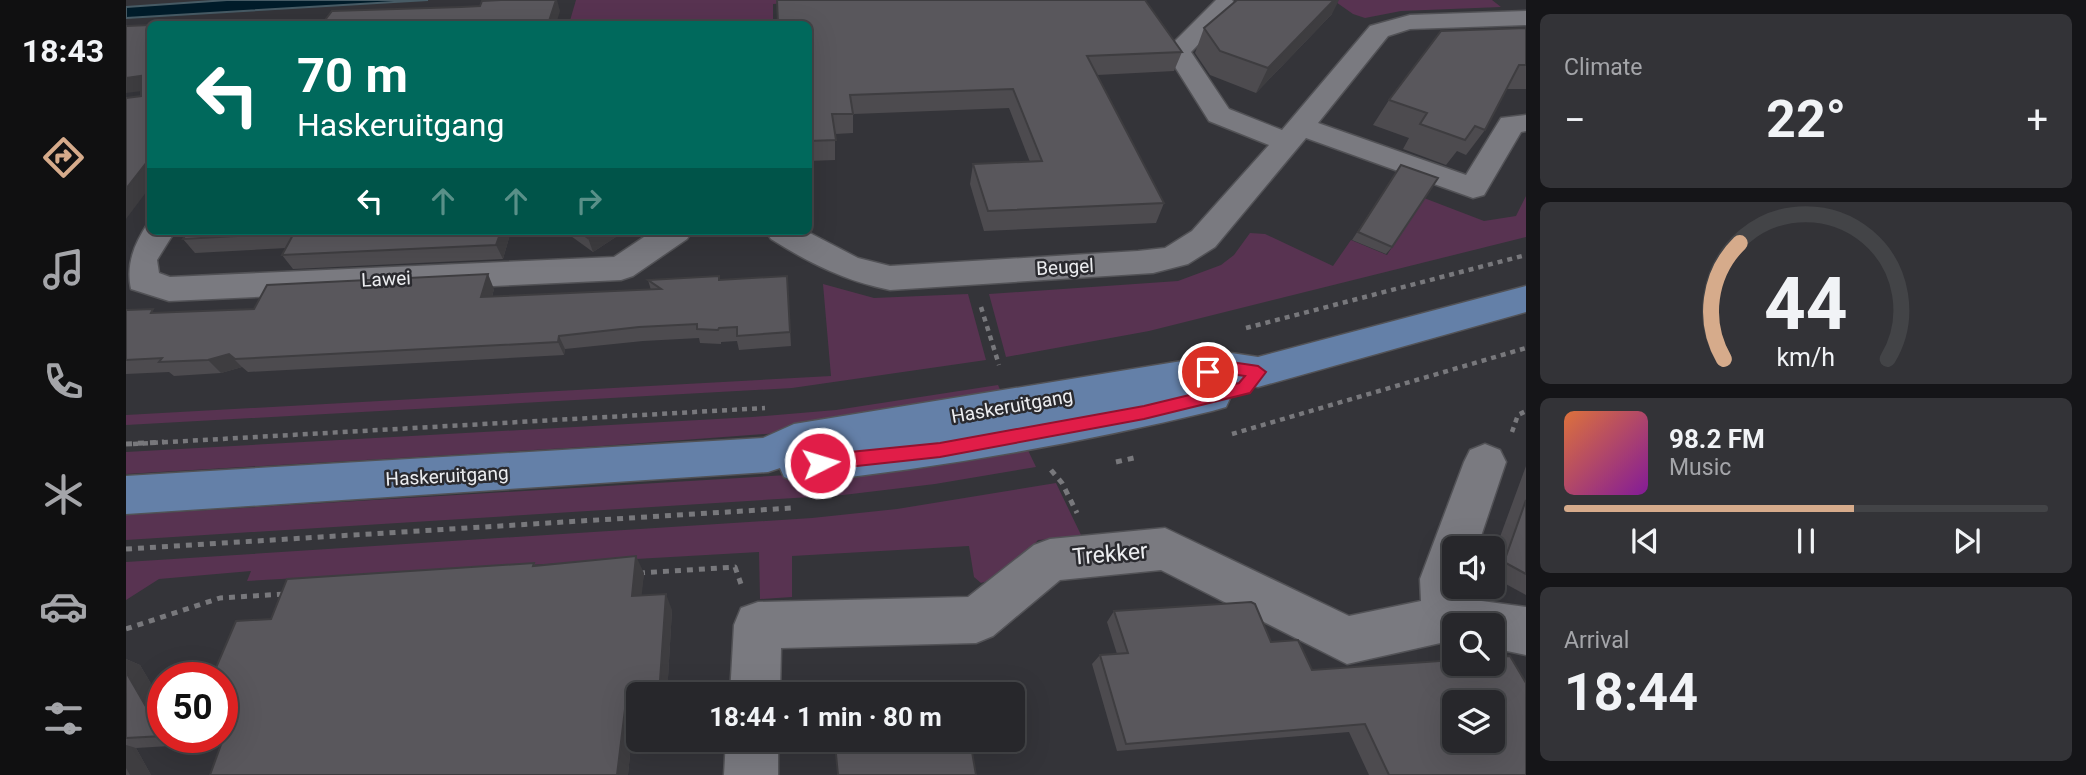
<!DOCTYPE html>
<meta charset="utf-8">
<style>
:root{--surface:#27272b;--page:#333337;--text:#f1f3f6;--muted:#a4a5a9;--line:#434447;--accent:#d6ab8b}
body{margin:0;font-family:Roboto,sans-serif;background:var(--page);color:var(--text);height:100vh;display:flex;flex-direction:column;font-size:26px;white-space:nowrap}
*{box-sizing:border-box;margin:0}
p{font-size:23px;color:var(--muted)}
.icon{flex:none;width:38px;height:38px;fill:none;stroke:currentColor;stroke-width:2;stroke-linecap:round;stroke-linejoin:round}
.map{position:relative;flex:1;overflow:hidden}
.side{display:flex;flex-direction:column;gap:14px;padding:14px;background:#151518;width:560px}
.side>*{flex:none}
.guide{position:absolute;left:21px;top:21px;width:665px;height:214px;border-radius:10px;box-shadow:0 7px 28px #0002,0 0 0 2px var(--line);background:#00695c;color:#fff;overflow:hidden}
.fabs{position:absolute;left:1316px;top:536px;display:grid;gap:14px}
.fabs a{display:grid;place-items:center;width:63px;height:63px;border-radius:10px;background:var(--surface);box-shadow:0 7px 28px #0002,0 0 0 2px var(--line);font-size:35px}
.speed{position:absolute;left:21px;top:662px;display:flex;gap:14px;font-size:35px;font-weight:700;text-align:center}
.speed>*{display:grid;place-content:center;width:91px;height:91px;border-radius:50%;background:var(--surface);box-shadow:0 7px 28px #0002,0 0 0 2px var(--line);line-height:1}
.speed .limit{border:10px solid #d22;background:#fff;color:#111}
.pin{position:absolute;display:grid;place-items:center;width:60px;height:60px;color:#fff;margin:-30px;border:4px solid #fff;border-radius:50%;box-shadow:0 2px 7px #0007}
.me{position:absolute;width:77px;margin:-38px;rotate:85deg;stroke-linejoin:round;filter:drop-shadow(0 0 5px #0008)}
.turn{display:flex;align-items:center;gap:24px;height:147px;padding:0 35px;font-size:32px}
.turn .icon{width:91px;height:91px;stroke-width:2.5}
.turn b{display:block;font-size:49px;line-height:60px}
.lanes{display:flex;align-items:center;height:66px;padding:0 35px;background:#0003;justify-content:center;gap:35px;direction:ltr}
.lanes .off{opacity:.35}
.big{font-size:52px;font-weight:700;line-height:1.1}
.side .widget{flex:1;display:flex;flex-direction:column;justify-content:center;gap:10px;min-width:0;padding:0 24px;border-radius:10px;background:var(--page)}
.side .dial{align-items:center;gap:0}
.dial svg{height:182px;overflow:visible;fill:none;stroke:var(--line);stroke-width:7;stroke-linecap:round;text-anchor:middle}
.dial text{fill:var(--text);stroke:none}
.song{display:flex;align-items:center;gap:21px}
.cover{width:84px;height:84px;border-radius:10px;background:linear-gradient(135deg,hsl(20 70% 55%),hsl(290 70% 35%))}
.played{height:7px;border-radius:4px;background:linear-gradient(90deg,var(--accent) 60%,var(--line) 60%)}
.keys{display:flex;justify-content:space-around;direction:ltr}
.heat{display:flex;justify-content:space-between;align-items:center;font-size:38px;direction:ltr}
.trip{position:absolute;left:500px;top:682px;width:399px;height:70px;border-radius:10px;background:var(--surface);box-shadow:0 7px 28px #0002,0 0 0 2px var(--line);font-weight:700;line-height:70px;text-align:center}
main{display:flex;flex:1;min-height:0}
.dock{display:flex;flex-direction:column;width:126px;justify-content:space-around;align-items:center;background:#101011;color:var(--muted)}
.dock .icon{width:49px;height:49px}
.dock .active{color:var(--accent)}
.dock b{font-size:32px;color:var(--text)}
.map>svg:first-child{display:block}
.green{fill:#583351}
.water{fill:#001c2a;stroke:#475b65;stroke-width:2}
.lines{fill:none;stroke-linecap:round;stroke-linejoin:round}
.minor-casing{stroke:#525256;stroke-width:3}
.major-casing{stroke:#525256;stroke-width:3}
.path-far1{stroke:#78787c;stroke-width:4.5;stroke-dasharray:5 5;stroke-linecap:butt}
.path{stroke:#78787c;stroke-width:5;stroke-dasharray:6 6;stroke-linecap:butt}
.minor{fill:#7a7a80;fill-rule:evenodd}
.major{fill:#6480a8;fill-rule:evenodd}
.wall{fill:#4d4b4f}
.shaded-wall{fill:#3e3d40}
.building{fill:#59575c;stroke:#3e3d40;stroke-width:2;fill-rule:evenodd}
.route{fill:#e11d48;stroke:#92132f;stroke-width:2}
.labels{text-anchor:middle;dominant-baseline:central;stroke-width:5;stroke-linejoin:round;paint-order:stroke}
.street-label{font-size:19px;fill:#ecedf0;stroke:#2a2a2f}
.near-street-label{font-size:23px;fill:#ecedf0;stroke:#2a2a2f}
</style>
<main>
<nav class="dock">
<b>18:43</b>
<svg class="icon active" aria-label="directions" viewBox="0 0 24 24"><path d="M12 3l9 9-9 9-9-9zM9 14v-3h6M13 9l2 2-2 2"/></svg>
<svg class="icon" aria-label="music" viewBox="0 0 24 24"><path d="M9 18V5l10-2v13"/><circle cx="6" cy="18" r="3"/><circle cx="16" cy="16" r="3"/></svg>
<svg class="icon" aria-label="phone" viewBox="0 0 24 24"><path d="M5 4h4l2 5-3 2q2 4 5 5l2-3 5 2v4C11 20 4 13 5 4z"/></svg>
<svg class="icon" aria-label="climate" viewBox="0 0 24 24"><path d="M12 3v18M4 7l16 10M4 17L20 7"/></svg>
<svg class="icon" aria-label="car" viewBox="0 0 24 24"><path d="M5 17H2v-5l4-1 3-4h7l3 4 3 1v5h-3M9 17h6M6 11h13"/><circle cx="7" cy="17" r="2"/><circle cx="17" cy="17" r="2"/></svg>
<svg class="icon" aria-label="filters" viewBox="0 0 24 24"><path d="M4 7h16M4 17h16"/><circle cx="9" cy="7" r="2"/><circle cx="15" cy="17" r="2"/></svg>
</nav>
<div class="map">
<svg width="1400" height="775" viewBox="0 0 1400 775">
<rect width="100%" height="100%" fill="#343439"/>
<path class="green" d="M450,0H740L647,4V24H443Z
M1207,0H1366L1375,7L1275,11L1239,18L1227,14Z
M1400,196V237L1023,331L880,357L863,294L1052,281L1095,265L1108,255L1124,233L1139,234L1207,266L1225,240L1261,255L1298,198L1358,221L1390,216Z
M697,284L748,298L842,294L860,360L666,388L0,425V415L705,376Z
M872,385L878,398L653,433L476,446L0,474V452L626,417L710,410Z
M900,446L910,467L809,484L717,495L0,540V515L679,474Z
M930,483L956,537L912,540C898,556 877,577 855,583L848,577L843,546L666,556V597L634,599L633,552L121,581L125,571L33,579L0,600V562L686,518L771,509Z"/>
<path class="water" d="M101,0H302L0,18V7Z"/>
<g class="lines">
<g class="minor-casing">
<path id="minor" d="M1090,0H1106L1110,5L1065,52L1103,109L1156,130L1244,26L1284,15L1400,11V25L1284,29L1262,36L1192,123L1340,175L1375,118L1400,115V131L1395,132L1358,195L1347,198L1180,138L1089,247L1062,264L1027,273L764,290C719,281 683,263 645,239L640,231H680L732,258L764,266L1012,251L1039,248L1066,231L1143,145L1083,121L1039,51Z
M22,223H24V231H49L31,260L33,273L44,277L488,257L527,231H566L561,239L507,276L495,280L43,301L5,289C0,264 8,244 22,223Z
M1359,444L1374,450L1380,462L1351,548H1328V586H1340L1341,599L1400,607V655L1367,648V625H1328V643L1319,642L1221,664L1035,570L934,580L867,636L850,643L655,648L654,695H604L608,625L615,608L632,602L842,597L908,545L924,539L1039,528L1223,616L1295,601L1294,579L1338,462L1344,450Z
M600,740H652V775H598Z"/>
</g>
<g class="major-casing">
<path id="major" d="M1400,286V312L1132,387L1105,383L1097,384L1105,396L1100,407L1086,411C950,444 812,468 673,483L658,477L654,468L642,472L0,514V476L637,438L668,424L1105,353L1132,357Z"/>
</g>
<path class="path-far1" d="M855,307L873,365
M1120,328L1400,255
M1386,432L1392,415L1400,411
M1106,434L1400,348
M7,444L639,408"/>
<path class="path" d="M0,444L38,442
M990,462L1012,457
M925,470L936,483L951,513
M0,549L666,508
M513,573L609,567L615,584
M0,629L94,598L159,594"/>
<use href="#minor" class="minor"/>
<use href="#major" class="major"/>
</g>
<path class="wall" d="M1206,14L1130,93L1084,75L1069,53L1078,28Z
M682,24L1056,52L1048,71L971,75L1038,203L1030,223L858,231L844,184L847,164L904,162L883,108L727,114V133L709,134V160L682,161Z
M1400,28V89H1380L1359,130L1340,155L1331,151L1320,165L1277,149L1283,138L1247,125L1263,100Z
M1275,165L1266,247L1260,254L1226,240Z
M62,231H385L377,259L167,269L156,255L160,248L69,253L57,239Z
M438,231H499L467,252Z
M661,276L665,346L613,350L611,341L595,342V344L574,343L573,338L517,341L439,349L438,355L122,372L116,367L95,373L48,376L43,372L0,374V310L31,313L128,309L368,289L366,297L525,290L522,280H594Z
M1400,466V595L1367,577V556Z
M408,563L410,566L518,573L515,595L546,610L541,695H513V713H508L502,775H84L96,742L92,743L78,737H96V677L145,619Z
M988,611L1145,642L1186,670L1400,775H1243L1223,732L991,751L966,664L974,655L991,654L981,622Z
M0,659L14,665L37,704V737H56L61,745L10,748L25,775H0Z"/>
<path class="shaded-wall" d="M430,0H431L434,11L430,24H422Z
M1208,0H1213L1206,14L1130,93L1142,68Z
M15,76L24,90L0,93V78Z
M24,158V187L0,219V189Z
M375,231H385L377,259L370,245Z
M473,231H499L467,252L462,238Z
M362,274L368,289L362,311L355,297Z
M433,336L439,349L438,355L432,342Z
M103,354L116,367L95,373L82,360Z
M510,556L518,573L514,612L506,596Z
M540,594L546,610L541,695H533Z
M0,659L14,665L37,704V736L0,672Z
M500,701L508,713L502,775H491Z
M39,737H56L61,745Z
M0,745L10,748L25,775H4L0,768Z"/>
<path class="building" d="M375,0H430L422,24H196L206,11L335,7L354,6L356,1Z
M651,0H1019L1056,52L961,56L1038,203L862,211L847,164L916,161L887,89L724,95L727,114H706L710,140L682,141V24H652Z
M1111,0H1208L1142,68L1094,51L1078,28Z
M93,22L92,24H31Z
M24,25V158L0,189V98L15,96V76L0,78V26Z
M1400,28V65H1393L1359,130L1349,126L1339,140L1294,124L1301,113L1263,100L1315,31Z
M1275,165L1312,178L1266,247L1232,232Z
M62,231H375L370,245L156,255L168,233L57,239Z
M452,231H473L462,238Z
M362,274L355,297L535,289L522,280L593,276V280L661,276L664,332L611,336V327L593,328L592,330L571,329V324L513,327L433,336L432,342L109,359L103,354L82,360L33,362L36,358L0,360V310L27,309L25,313L128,309L141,285Z
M1400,500V574L1378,562Z
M510,556L506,596L540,594L533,695H513V700L500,701L491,775H84L101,728L96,729V677H86L110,621L145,619L161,579L408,563L407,566Z
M1125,602L1129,604L1145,642L1172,640L1186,670L1328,660V663H1367V657L1384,656L1400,683V775H1263L1239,724L1000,744L974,655L1002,653L988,611ZM1328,702H1367V740H1328Z
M0,672L37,736L0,738Z
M755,740H844L850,775H712L709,744Z"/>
<path class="route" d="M1105,362L1132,366L1140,372L1124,393L1018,419L814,457L694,470L688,468L686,463L688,458L694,455L814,443L1018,406L1113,383L1119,376L1105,374L1082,378L1074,372L1076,368Z"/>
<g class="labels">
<g class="street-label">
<text transform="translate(939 267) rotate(-3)">Beugel</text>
<text transform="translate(260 279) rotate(-3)">Lawei</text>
<text transform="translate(886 406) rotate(-10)">Haskeruitgang</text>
<text transform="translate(321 476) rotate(-3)">Haskeruitgang</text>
</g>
<g class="near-street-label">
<text transform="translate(984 554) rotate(-5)">Trekker</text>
</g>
</g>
</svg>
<div class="fabs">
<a><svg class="icon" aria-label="sound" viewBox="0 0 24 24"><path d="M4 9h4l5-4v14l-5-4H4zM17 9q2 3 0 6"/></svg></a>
<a><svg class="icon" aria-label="search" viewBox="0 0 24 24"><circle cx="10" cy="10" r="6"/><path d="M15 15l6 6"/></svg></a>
<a><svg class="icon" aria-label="layers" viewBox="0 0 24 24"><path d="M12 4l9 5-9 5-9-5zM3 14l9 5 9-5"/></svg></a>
</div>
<div class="speed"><div class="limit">50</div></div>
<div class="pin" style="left:1082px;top:372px;background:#d93025"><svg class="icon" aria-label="arrive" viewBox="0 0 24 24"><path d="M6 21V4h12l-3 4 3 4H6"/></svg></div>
<svg class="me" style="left:694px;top:463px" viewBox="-20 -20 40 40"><circle r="17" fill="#e11d48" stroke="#fff" stroke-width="3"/><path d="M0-11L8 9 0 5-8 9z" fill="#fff"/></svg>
<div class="trip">18:44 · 1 min · 80 m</div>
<div class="guide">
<div class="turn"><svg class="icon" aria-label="left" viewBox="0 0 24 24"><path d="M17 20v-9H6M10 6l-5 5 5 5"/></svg><div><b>70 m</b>Haskeruitgang</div></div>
<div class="lanes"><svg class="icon" aria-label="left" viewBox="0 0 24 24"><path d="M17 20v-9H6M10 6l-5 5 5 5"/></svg><svg class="icon off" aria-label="ahead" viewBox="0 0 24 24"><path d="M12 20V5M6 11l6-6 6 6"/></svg><svg class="icon off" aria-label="ahead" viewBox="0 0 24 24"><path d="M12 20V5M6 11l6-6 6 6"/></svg><svg class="icon off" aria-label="right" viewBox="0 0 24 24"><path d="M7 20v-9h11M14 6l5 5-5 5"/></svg></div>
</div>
</div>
<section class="side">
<div class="widget"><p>Climate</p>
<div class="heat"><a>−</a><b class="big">22°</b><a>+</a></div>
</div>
<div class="widget dial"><svg viewBox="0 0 100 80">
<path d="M14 69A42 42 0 1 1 86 69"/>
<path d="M14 69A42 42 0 0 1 21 18" stroke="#d6ab8b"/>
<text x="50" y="56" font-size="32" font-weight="700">44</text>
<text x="50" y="72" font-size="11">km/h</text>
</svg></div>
<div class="widget">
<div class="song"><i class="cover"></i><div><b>98.2 FM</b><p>Music</p></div></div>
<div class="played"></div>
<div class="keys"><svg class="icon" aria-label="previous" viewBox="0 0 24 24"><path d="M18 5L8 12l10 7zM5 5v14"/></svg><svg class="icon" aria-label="pause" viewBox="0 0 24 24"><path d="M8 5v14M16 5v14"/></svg><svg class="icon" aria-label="next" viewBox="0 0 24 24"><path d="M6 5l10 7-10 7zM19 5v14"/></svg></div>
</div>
<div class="widget"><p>Arrival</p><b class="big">18:44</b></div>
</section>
</main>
